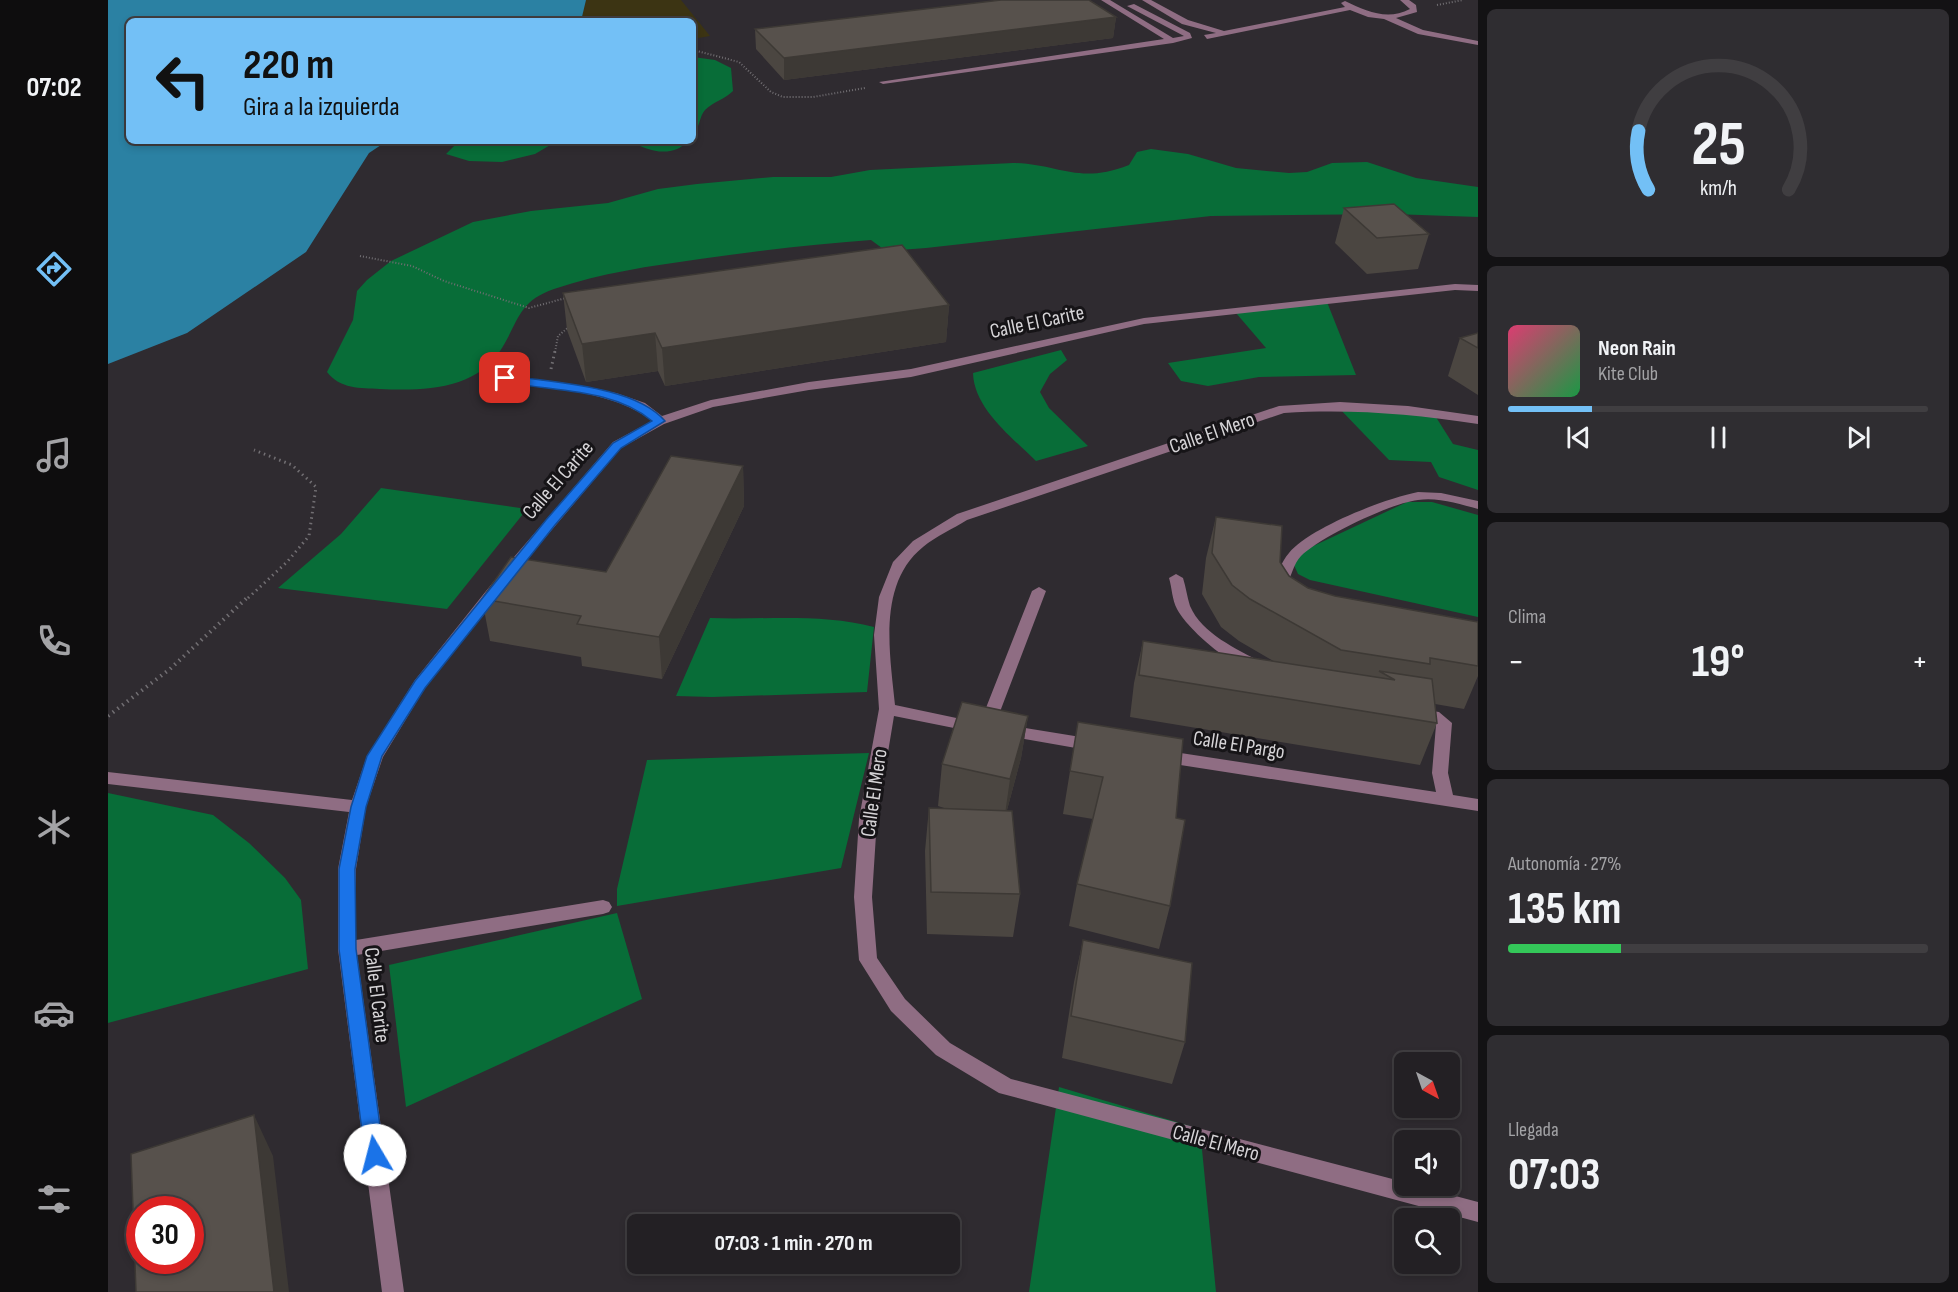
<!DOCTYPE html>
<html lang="es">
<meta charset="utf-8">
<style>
:root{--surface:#232024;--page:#2f2d31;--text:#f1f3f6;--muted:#a3a3a6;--line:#403e41;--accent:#73c0f6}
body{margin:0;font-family:"Sofia Sans Condensed",sans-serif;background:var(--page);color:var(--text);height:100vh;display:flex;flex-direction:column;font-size:22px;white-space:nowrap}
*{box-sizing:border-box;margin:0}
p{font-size:20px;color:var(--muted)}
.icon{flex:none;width:33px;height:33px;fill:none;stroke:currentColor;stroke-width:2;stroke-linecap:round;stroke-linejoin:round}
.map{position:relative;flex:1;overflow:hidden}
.side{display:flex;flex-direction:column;gap:9px;padding:9px;background:#131214;width:480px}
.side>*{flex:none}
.banner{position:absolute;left:18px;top:18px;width:570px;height:126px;border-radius:9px;box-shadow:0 3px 9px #0003,0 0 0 2px var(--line);background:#73c0f6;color:#111;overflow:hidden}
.needle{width:39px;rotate:140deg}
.buttons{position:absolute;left:1286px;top:1052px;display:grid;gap:12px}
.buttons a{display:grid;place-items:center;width:66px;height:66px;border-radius:9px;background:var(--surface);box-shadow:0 3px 9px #0003,0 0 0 2px var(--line);font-size:30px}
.speed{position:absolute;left:18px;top:1196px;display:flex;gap:12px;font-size:30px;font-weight:700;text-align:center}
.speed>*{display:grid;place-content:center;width:78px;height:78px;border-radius:50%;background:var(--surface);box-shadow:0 3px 9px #0003,0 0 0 2px var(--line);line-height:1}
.speed .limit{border:9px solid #d22;background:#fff;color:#111}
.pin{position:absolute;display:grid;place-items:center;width:51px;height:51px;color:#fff;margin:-26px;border-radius:12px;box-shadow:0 3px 9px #0006}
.me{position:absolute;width:66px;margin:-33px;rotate:352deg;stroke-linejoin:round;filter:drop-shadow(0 0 4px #0008)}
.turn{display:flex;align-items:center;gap:21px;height:126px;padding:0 18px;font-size:27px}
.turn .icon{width:78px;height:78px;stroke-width:2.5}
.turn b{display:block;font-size:42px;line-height:51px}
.big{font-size:45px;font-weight:700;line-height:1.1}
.side .tile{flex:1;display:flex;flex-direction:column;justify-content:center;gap:9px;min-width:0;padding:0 21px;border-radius:9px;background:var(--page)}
.side .dial{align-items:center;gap:0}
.dial svg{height:156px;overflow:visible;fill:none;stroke:var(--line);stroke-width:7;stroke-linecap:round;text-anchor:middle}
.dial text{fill:var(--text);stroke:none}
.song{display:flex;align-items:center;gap:18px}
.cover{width:72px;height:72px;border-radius:9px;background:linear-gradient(135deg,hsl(340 70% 55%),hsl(140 70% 35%))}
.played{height:6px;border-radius:3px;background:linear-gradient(90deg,var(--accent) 20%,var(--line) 20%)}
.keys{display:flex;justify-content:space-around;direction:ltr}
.heat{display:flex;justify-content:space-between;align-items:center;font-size:33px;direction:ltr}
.charge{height:9px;border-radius:4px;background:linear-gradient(90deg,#34c759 27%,var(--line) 0)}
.trip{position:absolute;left:519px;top:1214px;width:333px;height:60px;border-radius:9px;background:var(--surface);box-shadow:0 3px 9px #0003,0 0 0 2px var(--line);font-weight:700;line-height:60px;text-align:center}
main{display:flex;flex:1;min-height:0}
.dock{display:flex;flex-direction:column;width:108px;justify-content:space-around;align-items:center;background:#0e0d0e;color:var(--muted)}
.dock .icon{width:42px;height:42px}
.dock .current{color:var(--accent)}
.dock b{font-size:27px;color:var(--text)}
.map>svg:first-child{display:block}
.forest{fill:#086d38}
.sand{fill:#3c3413}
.water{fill:#2b81a3}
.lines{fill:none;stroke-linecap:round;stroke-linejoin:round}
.path-far2{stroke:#726f73;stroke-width:2;stroke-dasharray:1 2;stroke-linecap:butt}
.path-far1{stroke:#726f73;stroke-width:3;stroke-dasharray:1.5 4;stroke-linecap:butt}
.path{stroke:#726f73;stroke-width:4;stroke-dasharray:1.5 4.5;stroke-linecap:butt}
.minor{fill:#8f6d83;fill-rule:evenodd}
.wall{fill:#4b4641}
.shaded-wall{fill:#3d3935}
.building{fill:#57514c;stroke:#3d3935;stroke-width:1.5;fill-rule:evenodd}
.route{fill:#1a73e8;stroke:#114b97;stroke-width:1.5}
.labels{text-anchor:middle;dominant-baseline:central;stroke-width:6;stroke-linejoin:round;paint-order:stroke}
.street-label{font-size:21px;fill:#d6d4d7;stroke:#161417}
</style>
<main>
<nav class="dock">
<b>07:02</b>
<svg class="icon current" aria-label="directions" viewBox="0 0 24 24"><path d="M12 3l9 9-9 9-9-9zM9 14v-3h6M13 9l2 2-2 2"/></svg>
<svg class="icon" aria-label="music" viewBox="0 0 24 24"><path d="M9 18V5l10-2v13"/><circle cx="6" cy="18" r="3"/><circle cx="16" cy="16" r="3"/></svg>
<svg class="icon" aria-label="phone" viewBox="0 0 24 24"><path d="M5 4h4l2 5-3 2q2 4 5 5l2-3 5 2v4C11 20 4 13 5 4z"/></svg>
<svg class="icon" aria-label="climate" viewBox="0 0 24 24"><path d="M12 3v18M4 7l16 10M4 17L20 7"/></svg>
<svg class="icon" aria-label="car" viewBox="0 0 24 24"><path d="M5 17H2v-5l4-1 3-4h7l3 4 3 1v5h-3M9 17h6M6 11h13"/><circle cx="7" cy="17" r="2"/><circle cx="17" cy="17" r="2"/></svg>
<svg class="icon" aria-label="filters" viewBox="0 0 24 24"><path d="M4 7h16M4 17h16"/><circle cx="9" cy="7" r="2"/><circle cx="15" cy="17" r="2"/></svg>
</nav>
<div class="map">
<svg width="1370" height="1292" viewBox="0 0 1370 1292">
<rect width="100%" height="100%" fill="#2f2b30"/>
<path class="forest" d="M585,57L607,60L623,68L625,91C617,99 605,102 597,110C591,117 592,127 585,135Z
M351,141H449L427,154L394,162L361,161L338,154Z
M523,141H580C565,158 540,152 523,141Z
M1043,149L1080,154L1128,168L1181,173L1199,172L1224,163L1259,162L1308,178L1370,187V217L1284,214L1103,216L818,248L778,251L763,240C706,244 649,251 592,259C542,266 493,273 446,289C411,301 411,320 394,348C369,390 316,391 272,389C252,388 232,389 219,372L245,320L249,291L259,280L283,261L365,222L423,211L500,203L550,189L589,184L665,177H723L762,170L905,163C952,164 970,185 1021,165L1029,152Z
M1219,302L1248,375L1151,377L1100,386L1073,381L1060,363L1158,348L1128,313Z
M953,350L959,360L942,374L932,392L941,408L980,446L928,461C905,438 866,409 865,373Z
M1229,406L1326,414L1345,444L1370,450V490L1331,477L1323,462L1281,460Z
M273,488L419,509L339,609L170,588L233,534Z
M1299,502H1324L1370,515V617L1202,580L1190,574L1186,565L1188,558L1199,549Z
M602,618C656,620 714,613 766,627L759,692L604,697L568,696Z
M761,753L733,868L509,906V889L539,760Z
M0,793L105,815L141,843L177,878L193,900L200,969L0,1023Z
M509,913L534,999L298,1107L281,965Z
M951,1087L1092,1129L1108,1292H921Z"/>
<path class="sand" d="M478,0H573L602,36L585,39V21H473Z"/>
<path class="water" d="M0,0H478L473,21H21V141H279L261,153L198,252L79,333L0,364Z"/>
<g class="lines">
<path class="path-far2" d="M1329,5L1355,0
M585,50L631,62L663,92L675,97H705L757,88
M252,256L304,266L336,281L421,308L458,298
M447,352L450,336L462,326"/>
<path class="path-far1" d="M443,369L447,351
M140,598L179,562L201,536L208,487L184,465L146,450"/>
<path class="path" d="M0,716L62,669L141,596"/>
<path class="minor" d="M993,0H1002L1065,38L1076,36L1019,6L1026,4L1082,33L1084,38L1065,43L775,84L771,82L1056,39Z
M1034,0H1043L1080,20L1116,31L1237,7L1233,3L1237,1C1258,11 1279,21 1302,9L1292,0H1301L1308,5L1309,12L1288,18L1315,30L1370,41V45L1310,34L1276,19L1260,17L1242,10L1099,39L1096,35L1108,33L1074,24Z
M1347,284L1370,285V291L1347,290L1036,324L803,377L701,390L605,407L556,424L513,448L404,577L317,688L275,757L258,807L248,869V940L495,900L501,902L504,907L501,912L495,914L249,955L296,1292H274L230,949V869L241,812L0,784V772L244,800L259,756L307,680L394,571L505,442L544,421C507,391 443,389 397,382L393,381V375L508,393L537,403L554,416L603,400L701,382L803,369L1036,318Z
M1232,402L1300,406L1370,416V424C1302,414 1245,409 1176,413L859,520C845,529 828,536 815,547C769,584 782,654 787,705L872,723L924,591L931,587L938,591L885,730L879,732L873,728L866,732L786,716L769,819L764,897L769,958L797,999L842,1043L903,1079L1296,1182V1185H1306L1370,1202V1222L891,1093L828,1055L783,1011L751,960L746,897L751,819L771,709L766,635L771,597L785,562L805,541L849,514L1171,406Z
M1310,492L1333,493L1370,501V509C1351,504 1330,497 1310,500C1283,503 1212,537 1193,556C1186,563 1183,576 1179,586L1182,590L1180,593H1170L1165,586C1169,575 1173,562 1181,553C1201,528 1278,498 1310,492Z
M1068,574L1075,578C1078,587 1079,597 1082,606C1094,634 1129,649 1153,662L1156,666L1153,670C1132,676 1079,629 1069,609C1064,600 1064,588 1061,578Z
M1311,709L1331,712L1344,723L1340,773L1345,795L1370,799V811L1053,762L1047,760L1045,756L1047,752L1053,750L1328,792L1324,773L1328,725L1321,721L1305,718L1303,714L1305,710Z
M899,725L985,739L991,741L993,745L991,749L985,751L893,735L891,731L893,727Z"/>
</g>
<path class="wall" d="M1008,17L1005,38L676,80L648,49L647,29Z
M1236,208L1321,234L1310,269L1259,274L1227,243Z
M455,293L841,305L838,342L557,386L550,371L478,382L459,330Z
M1370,333V395L1340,376L1352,338Z
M635,466L636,506L554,679L474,666L473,657L382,641L374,599L498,572Z
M1108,517L1172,562L1181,576L1200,588L1227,596L1370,622V676L1356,709L1327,704L1329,723L1312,765L1022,717L1026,683L1035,641L1167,662L1131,641L1113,627L1094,594L1098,558Z
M920,716L913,758L899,810L912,894L905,937L819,934L817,851L821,808L839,809L830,806L834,764Z
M970,722L1068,818L1062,906L1051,949L961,926L969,884L985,819L955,814Z
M975,940L1077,1042L1064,1084L954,1058L966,982Z"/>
<path class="shaded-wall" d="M1008,17L1005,38L676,80V58Z
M841,305L838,342L557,386L554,348Z
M547,333L550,371L478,382L474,344Z
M635,466L636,506L554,679L551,637Z
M920,716L913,758L896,821L902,779Z
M146,1115L165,1156L181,1292H166Z"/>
<path class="building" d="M893,0H981L1008,17L676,58L647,29Z
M1286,204L1321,234L1269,238L1236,208Z
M794,245L841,305L554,348L547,333L474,344L455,293Z
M1370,333V348L1352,338Z
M563,456L635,466L551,637L469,624L473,616L374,599L403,557L498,572Z
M1108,517L1174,526L1172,562L1181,576L1200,588L1227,596L1370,622V666L1322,658V664L1233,650L1142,599L1124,585L1104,553Z
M1035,641L1287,680L1271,671L1324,679L1329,723L1031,675Z
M854,702L920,716L902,779L834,764Z
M970,722L1075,739L1068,818L1077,820L1062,906L969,884L995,777L962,771Z
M821,808L904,811L912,894L823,892Z
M975,940L1084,963L1077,1042L963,1016Z
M146,1115L166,1292H28L23,1154ZM32,1209H82V1260H32Z"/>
<path class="route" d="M397,375C443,383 526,385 557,421L513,448L447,525L317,688L274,756L258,807L247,869L248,949L276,1155L274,1161L267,1164L260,1161L257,1155L231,949V869L243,807L259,756L307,681L438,520L505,443L544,421C504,387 442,392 393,381V376Z"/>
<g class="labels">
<g class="street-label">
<text transform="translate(929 322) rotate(-12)">Calle El Carite</text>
<text transform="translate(1104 433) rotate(-19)">Calle El Mero</text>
<text transform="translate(450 480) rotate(-49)">Calle El Carite</text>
<text transform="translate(1131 745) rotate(9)">Calle El Pargo</text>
<text transform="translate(766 793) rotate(-82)">Calle El Mero</text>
<text transform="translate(269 995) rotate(83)">Calle El Carite</text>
<text transform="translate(1108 1143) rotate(15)">Calle El Mero</text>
</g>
</g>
</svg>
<div class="buttons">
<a><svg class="needle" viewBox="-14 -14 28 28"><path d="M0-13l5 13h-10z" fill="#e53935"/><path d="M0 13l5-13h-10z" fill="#a3a3a6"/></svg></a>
<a><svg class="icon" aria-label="sound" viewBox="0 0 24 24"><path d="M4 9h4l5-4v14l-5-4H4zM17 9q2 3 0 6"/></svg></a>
<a><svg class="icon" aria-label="search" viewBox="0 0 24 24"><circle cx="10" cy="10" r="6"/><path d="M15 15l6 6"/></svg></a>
</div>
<div class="speed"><div class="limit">30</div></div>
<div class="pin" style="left:397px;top:378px;background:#d93025"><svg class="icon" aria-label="arrive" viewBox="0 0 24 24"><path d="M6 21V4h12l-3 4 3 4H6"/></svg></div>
<svg class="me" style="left:267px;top:1155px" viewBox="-20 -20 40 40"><circle r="19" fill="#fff"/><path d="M0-13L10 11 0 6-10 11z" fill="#1a73e8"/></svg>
<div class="trip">07:03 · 1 min · 270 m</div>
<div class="banner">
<div class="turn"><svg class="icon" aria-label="left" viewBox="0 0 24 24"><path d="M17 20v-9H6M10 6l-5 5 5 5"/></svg><div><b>220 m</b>Gira a la izquierda</div></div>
</div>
</div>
<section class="side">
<div class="tile dial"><svg viewBox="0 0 100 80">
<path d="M14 69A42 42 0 1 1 86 69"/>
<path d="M14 69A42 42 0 0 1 9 39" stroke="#73c0f6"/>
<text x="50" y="56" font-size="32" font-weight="700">25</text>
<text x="50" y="72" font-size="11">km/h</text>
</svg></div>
<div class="tile">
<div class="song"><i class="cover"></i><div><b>Neon Rain</b><p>Kite Club</p></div></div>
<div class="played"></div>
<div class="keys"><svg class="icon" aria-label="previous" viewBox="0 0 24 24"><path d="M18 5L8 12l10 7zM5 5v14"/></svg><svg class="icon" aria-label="pause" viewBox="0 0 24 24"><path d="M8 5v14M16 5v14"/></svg><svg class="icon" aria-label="next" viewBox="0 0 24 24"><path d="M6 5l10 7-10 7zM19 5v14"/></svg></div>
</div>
<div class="tile"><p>Clima</p>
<div class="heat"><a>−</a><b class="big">19°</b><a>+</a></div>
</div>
<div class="tile"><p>Autonomía · 27%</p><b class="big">135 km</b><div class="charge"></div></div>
<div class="tile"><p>Llegada</p><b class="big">07:03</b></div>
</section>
</main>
